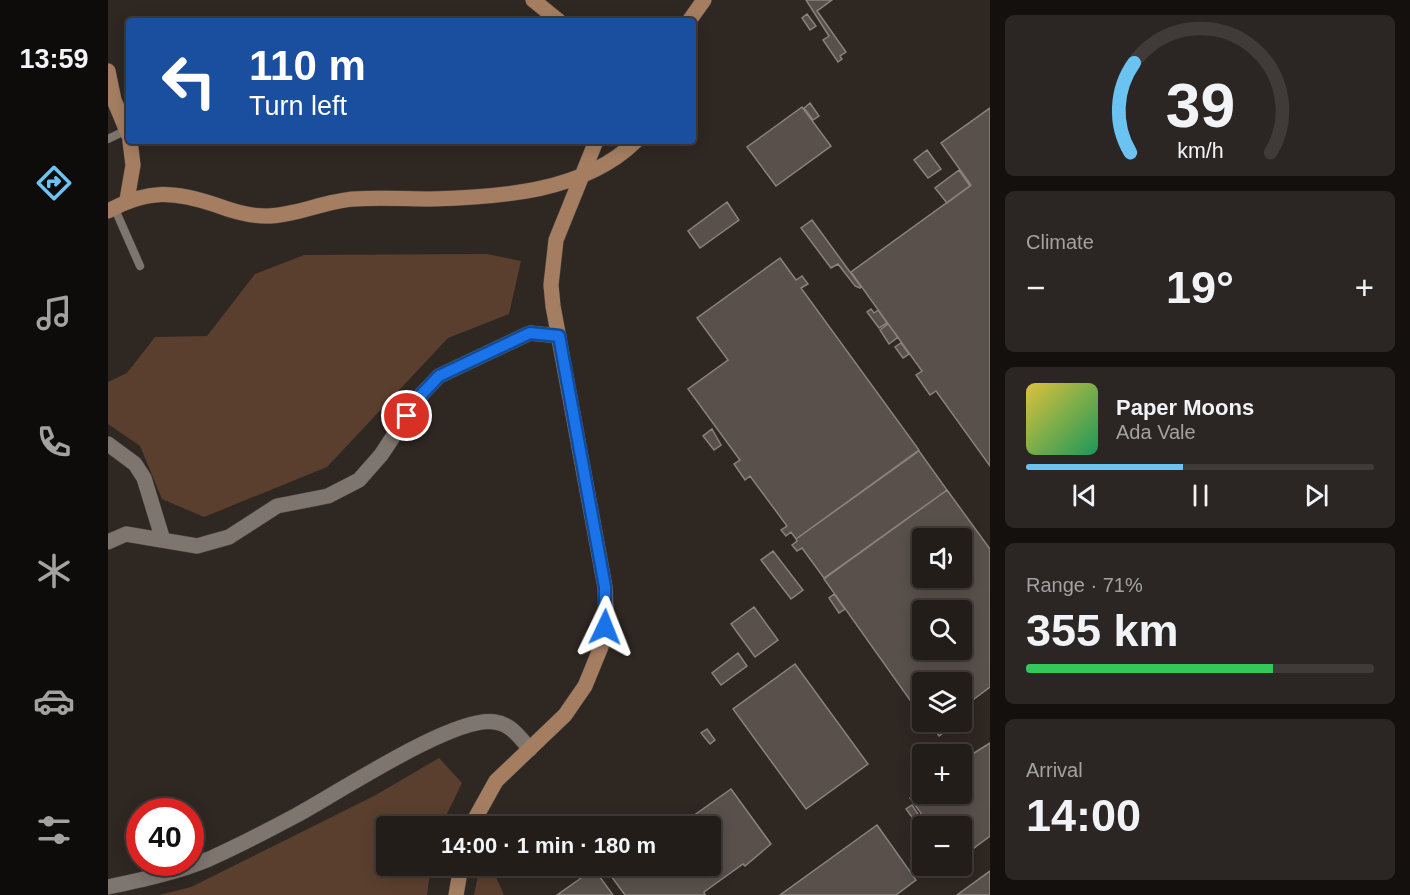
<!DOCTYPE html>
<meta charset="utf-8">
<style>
:root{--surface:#231d1a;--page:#2b2623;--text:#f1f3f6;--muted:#a3a2a2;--line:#403b39;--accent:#6bc3f2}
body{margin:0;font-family:Helvetica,sans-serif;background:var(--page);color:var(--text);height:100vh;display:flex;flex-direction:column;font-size:22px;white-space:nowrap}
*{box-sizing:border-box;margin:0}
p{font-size:20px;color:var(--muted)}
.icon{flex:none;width:33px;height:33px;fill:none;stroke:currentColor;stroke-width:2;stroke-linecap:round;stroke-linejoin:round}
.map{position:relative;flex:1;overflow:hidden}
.panel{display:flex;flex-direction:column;gap:15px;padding:15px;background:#13100e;width:420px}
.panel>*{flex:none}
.guide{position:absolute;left:18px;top:18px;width:570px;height:126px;border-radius:6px;box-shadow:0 3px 15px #0003,0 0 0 2px var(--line);background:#1a4fa0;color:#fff;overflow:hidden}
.buttons{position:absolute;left:804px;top:528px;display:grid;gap:12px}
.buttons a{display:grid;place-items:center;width:60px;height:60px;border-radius:6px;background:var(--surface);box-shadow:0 3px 15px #0003,0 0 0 2px var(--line);font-size:30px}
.speed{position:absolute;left:18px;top:798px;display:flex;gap:12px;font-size:30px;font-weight:700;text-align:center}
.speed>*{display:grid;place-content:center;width:78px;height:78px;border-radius:50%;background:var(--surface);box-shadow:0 3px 15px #0003,0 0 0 2px var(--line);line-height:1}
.speed .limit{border:9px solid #d22;background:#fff;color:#111}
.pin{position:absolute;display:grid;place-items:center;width:51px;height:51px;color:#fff;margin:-26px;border:3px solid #fff;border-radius:50%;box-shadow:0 2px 6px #0007}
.me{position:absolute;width:66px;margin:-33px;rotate:2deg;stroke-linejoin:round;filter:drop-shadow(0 0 4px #0008)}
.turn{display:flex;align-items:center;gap:21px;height:126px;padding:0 24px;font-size:27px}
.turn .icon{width:78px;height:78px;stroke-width:2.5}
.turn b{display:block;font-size:42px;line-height:51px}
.big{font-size:45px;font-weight:800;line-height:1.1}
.panel .card{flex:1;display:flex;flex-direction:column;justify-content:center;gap:9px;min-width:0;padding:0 21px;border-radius:9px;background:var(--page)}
.panel .dial{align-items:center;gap:0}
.dial svg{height:156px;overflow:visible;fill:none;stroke:var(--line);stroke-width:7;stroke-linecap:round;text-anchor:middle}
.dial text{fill:var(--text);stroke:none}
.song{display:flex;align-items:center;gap:18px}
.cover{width:72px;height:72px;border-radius:9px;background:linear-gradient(135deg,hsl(50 70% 55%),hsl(150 70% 35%))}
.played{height:6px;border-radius:3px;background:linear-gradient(90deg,var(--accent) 45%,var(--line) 45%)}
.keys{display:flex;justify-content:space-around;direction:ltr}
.heat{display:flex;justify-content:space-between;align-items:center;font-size:33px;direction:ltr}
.charge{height:9px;border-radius:4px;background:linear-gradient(90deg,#34c759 71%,var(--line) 0)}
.trip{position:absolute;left:268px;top:816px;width:345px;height:60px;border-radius:6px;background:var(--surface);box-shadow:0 3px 15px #0003,0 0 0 2px var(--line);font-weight:800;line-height:60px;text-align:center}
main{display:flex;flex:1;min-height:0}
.tabs{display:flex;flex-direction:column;width:108px;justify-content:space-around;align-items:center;background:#0e0c0a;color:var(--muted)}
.tabs .icon{width:42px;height:42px}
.tabs .active{color:var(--accent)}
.tabs b{font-size:27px;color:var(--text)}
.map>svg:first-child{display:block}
.green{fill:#5a3f2e}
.building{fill:#59504b;stroke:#8b817c;stroke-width:1.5;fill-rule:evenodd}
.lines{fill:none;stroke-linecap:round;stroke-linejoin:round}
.lane-casing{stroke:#4b4541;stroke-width:9}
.street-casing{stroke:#4b4541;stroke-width:16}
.secondary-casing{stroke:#4b4541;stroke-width:16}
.lane{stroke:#7e756f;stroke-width:8}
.street{stroke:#7e756f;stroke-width:15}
.secondary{stroke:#a57e62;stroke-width:15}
.route-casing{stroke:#114b97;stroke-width:15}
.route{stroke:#1a73e8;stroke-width:10}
</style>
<main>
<nav class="tabs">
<b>13:59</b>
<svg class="icon active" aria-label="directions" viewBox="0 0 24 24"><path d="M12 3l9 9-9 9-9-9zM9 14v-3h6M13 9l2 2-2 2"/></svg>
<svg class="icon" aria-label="music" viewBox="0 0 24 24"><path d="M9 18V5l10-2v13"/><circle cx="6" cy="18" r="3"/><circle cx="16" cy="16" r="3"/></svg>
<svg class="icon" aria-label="phone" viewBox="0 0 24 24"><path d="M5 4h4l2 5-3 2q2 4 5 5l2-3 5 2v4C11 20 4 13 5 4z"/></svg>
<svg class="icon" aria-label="climate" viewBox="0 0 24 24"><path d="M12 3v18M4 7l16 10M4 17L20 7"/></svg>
<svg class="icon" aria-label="car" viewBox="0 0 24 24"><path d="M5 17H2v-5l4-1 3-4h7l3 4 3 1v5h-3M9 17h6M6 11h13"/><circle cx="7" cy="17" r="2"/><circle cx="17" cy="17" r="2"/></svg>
<svg class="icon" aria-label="filters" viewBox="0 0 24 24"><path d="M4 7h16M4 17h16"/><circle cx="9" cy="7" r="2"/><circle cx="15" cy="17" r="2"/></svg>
</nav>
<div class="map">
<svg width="882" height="895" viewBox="0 0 882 895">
<rect width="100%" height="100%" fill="#2f2722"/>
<path class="green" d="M379,254L413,261L401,314L340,338L219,467L96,517L54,499L32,446L0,424V382L19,373L47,337L99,336L147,274L196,255Z
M331,758L354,783L333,826H279V866H323L319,895H51L83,887L266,796Z
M372,866H383L396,895H366Z"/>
<path class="building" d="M698,0H724L709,11L738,52L732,56L734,59L730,62L715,40L721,36Z
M699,14L708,26L702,30L694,18Z
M702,103L711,116L705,120L696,108Z
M694,107L723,146L668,186L639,147Z
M882,108V466L828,391L822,395L808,375L814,371L743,272L863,185L833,143Z
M819,150L833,169L820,178L806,160Z
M851,170L862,186L839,203L827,188Z
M619,202L631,220L592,248L580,231Z
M704,220L753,287L752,288L747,286L730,264L723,268L693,228Z
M672,258L688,280L694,276L700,284L693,288L811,450L688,539L683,532L678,536L673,530L679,526L642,476L637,480L626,464L632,460L580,389L620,360L589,318Z
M763,309L766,313L770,310L779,323L771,328L759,312Z
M780,324L790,337L781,344L772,330Z
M793,343L801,354L795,358L787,347Z
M604,429L613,445L606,450L595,436Z
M811,451L839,490L716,578L694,548L689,551L684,545L689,541L688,539Z
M839,490L882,549V687L854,708V682H814V717L716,579ZM814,538H854V578H814ZM814,610H854V650H814Z
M665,551L695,590L683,599L653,560Z
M726,594L737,609L731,613L721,598Z
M646,607L670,640L647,657L623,624Z
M630,653L639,666L613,685L604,673Z
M687,664L760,764L698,809L625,709Z
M838,722H847L848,724L831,736L827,730Z
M599,729L607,740L602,744L593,733Z
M882,743V836L854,857V826H822L802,798L814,792V794H854V764L859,760L858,758Z
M623,789L663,844L637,866L635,864L596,892L597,895H517L503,876L517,866H603V826H571Z
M804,805L814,820L809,824L798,809Z
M769,825L808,880L788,895H672Z
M486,869L505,895H449Z
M882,871V895H849Z"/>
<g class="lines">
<g class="lane-casing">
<path id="lane" d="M0,139L19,130
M6,207L32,266"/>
</g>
<g class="street-casing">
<path id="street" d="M0,444L27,464L36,478L55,540
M0,542L18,534L89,546L121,537L169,506L220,496L251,480L273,455L312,396L331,376L422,333L451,336
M0,887C33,880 70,872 101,859C130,846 159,831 187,816C227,795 346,715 387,722C403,724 411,737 422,749"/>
</g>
<g class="secondary-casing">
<path id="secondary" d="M425,0L451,21
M581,21L596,0
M0,71L6,100L21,136
M19,200L25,165L22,141
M0,211C40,189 67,191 108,205C124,211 140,216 157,216C187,216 216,201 246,199C272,197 297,199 323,199C393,197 476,192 528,141
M363,826L388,781L457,715L477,686L493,647L498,610L497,587L445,306L443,285L448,240L488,141
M348,895L353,866"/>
</g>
<use href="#lane" class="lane"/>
<use href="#street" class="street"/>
<use href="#secondary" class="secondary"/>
</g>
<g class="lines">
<g class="route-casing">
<path id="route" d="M299,416L312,396L331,376L422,333L451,336L497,587V627"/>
</g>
<use href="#route" class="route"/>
</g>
</svg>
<div class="buttons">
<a><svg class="icon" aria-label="sound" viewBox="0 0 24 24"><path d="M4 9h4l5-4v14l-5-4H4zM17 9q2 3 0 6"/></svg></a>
<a><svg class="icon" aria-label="search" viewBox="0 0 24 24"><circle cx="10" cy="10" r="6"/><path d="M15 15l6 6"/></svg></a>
<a><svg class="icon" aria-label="layers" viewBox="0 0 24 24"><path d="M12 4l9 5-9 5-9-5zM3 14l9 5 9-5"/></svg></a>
<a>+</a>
<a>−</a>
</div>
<div class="speed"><div class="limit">40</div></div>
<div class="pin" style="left:299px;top:416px;background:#d93025"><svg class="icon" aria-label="arrive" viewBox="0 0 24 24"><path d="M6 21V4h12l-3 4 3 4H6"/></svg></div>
<svg class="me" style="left:497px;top:627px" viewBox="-20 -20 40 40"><path d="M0-17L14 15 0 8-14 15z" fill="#1a73e8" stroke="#fff" stroke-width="4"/></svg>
<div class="trip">14:00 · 1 min · 180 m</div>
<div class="guide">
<div class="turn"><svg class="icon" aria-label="left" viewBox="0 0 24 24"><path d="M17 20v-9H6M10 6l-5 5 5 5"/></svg><div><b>110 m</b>Turn left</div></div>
</div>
</div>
<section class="panel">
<div class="card dial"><svg viewBox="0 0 100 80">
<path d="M14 69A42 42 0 1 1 86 69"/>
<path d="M14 69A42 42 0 0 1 16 23" stroke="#6bc3f2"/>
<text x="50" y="56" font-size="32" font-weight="700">39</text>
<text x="50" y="72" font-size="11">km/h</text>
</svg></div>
<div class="card"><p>Climate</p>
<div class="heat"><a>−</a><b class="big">19°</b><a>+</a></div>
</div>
<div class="card">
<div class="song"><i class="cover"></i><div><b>Paper Moons</b><p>Ada Vale</p></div></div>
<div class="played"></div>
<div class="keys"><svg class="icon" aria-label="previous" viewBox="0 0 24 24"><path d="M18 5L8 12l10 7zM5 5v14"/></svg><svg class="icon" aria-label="pause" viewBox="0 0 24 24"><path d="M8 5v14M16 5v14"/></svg><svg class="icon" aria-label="next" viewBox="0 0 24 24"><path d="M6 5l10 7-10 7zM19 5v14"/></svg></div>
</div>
<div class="card"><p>Range · 71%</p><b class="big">355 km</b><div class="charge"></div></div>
<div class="card"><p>Arrival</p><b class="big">14:00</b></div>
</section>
</main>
